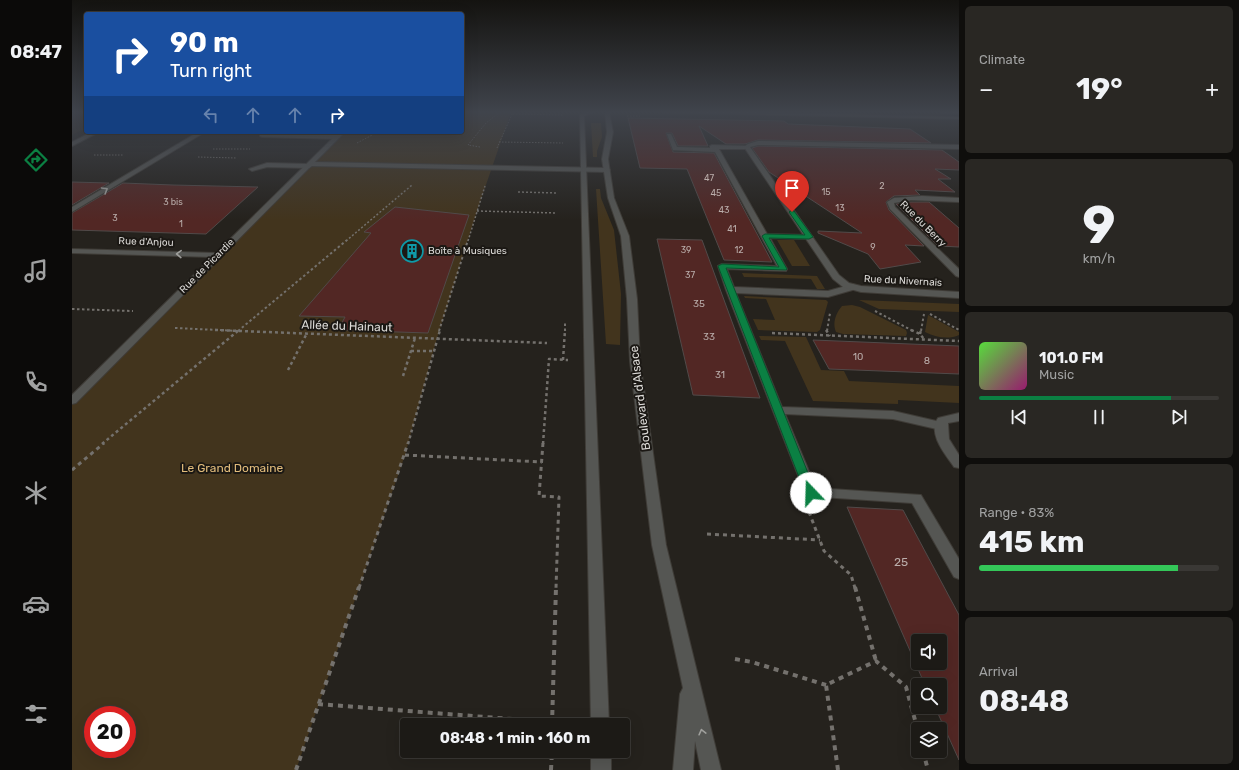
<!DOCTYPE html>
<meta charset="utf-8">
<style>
:root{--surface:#1c1a16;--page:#292723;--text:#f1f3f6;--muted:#a0a1a1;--line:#3a3835;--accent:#0b8043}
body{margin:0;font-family:Rubik,sans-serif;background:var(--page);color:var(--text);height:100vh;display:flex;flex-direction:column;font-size:15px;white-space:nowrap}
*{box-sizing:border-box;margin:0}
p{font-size:13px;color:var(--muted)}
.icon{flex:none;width:22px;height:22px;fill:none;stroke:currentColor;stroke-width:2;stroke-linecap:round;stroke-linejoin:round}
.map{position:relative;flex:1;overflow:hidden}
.sheet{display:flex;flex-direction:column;gap:6px;padding:6px;background:#0f0e0c;width:280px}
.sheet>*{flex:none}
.top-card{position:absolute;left:12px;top:12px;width:380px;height:122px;border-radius:4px;box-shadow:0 4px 16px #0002,0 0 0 1px var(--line);background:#1a4fa0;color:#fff;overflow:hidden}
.controls{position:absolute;left:839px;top:634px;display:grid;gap:8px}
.controls a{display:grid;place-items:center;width:36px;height:36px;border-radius:4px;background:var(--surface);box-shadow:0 4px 16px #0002,0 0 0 1px var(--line);font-size:20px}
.speed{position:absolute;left:12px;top:706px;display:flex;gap:8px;font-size:20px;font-weight:700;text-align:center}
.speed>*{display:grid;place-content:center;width:52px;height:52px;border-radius:50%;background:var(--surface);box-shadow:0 4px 16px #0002,0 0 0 1px var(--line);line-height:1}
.speed .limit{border:6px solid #d22;background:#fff;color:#111}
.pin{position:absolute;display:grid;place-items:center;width:34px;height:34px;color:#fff;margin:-41px -17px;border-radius:50% 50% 50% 0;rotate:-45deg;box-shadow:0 0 4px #0007}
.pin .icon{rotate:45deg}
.me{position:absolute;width:44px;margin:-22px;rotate:339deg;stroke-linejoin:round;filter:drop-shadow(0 0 3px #0008)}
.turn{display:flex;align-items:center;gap:14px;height:84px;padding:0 20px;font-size:18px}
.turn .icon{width:52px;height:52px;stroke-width:2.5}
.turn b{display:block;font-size:28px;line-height:34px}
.lanes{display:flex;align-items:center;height:38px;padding:0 20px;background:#0003;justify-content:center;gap:20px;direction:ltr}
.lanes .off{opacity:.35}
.big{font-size:30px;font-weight:700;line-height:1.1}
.sheet .tile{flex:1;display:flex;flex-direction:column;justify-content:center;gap:6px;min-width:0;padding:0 14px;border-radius:6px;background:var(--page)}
.sheet .dial{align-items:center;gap:0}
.dial b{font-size:52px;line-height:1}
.song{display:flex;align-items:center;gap:12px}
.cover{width:48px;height:48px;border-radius:6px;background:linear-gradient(135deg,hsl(110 70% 55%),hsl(320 70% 35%))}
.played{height:4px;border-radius:2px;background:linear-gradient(90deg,var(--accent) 80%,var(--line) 80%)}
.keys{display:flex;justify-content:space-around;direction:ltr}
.heat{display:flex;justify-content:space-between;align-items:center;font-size:22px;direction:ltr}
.charge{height:6px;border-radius:3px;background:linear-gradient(90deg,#34c759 83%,var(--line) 0)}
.trip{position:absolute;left:328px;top:718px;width:230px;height:40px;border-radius:4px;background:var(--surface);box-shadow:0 4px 16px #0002,0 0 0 1px var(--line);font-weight:700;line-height:40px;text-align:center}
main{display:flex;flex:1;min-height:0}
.tab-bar{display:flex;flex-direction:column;width:72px;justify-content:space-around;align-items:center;background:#0b0a09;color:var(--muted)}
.tab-bar .icon{width:28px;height:28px}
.tab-bar .on{color:var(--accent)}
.tab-bar b{font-size:18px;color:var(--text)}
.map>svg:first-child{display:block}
.built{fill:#2f291f}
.green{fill:#42341d;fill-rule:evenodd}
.building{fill:#522724;stroke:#514a49;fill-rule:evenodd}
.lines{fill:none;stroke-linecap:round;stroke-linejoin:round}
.service-casing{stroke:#3f3c37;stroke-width:2}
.minor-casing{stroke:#3f3c37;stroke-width:2}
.tertiary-casing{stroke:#3f3c37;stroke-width:2}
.path-far5{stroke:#74716d;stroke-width:1;stroke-dasharray:1.5 1.5;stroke-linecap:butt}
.path-far4{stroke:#74716d;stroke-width:1.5;stroke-dasharray:2 2;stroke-linecap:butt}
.path-far3{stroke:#74716d;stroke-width:2;stroke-dasharray:2.5 2.5;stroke-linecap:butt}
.path-far2{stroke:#74716d;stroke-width:2.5;stroke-dasharray:3 3;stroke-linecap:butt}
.path-far1{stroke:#74716d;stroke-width:3;stroke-dasharray:4 4;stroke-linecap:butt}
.path{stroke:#74716d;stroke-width:4;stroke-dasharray:5 5;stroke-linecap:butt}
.service{fill:#555653;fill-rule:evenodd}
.minor{fill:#555653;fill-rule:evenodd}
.tertiary{fill:#555653;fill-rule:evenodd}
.oneway{stroke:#9f9f9c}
.route{fill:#0b8043;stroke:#07532c}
.labels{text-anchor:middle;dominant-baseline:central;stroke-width:4;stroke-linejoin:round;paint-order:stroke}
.far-number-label{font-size:9px;fill:#baadaa}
.far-street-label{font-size:10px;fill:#dcdad7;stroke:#1b1814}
.far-poi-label{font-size:10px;fill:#dcdad7;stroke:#1b1814;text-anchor:start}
.number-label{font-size:10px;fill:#baadaa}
.street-label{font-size:12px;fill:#dcdad7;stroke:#1b1814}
.park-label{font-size:12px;fill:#e2bc7b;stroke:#1b1814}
.near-number-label{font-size:12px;fill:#baadaa}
</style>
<main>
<nav class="tab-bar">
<b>08:47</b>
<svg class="icon on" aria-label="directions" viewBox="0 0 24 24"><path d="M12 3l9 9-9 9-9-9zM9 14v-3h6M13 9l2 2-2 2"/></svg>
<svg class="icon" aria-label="music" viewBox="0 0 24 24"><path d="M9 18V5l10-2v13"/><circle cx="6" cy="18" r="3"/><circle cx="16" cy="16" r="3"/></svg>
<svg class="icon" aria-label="phone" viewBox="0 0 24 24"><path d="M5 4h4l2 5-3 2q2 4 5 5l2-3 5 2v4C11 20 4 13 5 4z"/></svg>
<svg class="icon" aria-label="climate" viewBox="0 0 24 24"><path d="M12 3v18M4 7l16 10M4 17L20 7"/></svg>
<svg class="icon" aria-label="car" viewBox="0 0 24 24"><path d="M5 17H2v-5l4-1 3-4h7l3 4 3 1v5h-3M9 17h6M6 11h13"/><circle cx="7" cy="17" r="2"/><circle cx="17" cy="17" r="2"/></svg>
<svg class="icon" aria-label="filters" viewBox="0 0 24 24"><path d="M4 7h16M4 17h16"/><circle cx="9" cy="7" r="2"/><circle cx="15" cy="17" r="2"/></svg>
</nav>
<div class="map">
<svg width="887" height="770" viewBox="0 0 887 770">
<rect width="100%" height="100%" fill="#25221d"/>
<path class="built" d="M0,112H14V128L0,135Z"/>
<path class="green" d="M390,112H439L405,211L365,338L333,455L224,770H0V401L270,132H390ZM21,715H55V749H21Z
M519,123H529L530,137L525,151V157H521Z
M524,189H528L529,198L542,230L549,294L548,345L534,344Z
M705,240H722L738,266H720Z
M670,273L745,276L753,289H745L739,279L672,277Z
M672,296L754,300L756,302L748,330L745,332L686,330L681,319L703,320L694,299L673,298Z
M787,300L887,304V312L807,309Z
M780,305L788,307L834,330L835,333L834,336L771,334L764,332C760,323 764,313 770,306Z
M856,315L887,332V335C876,340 863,337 853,332Z
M687,336L734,337L749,370L772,371L777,381L887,386V403L826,400V404L741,401L713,341L689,340Z"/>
<path class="building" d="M556,118L712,121L716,124L838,129L859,143L686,140L673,144H654L627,126L636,146H606L600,133H594L601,152L642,153L700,262L652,260L615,169L568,168Z
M686,146L870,150L887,162V170L863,169L879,179H866L883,192L843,190L848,195L822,196L814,202L817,210L852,246L833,245L849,262L808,269L796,254L746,233V231L790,233L697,172L680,148Z
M0,182L37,183L0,205Z
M51,183L101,185L186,187L134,234L0,230V213Z
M839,202H857L887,228V247L866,246L824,204Z
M323,207L397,215L356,333L266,330L273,317L227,316L299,233L292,232Z
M585,239L630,240L688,398L621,395Z
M741,340L887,346V374L757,369Z
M775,507L831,510L887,615V760L863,707H868V685H853ZM846,641H868V663H846Z"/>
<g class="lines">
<g class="service-casing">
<path id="service" d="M513,112H521L512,116L537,725H519L508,115Z
M582,112H679L887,117V119Z
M188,134L265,135L268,137L265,139L190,137L188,136Z
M595,134H599L605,147L638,148V146L640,145L677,146V148L675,149H647L695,234L737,235L741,237L737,239L698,238L715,269L714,271L655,269L662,287L756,291L781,284L785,287L784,289L756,297L664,293L710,407L821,411L873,423L875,426L873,429L869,430L821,419L713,414L744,488L849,495L887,559V579L882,577L840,503L734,496L654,290L646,266L650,264L705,266L643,152L601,150Z
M195,163L237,164L240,166L237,168L195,167L180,171L177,169Z
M519,751H539V770H519Z"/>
</g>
<g class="minor-casing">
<path id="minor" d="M20,132H27L0,146V142Z
M126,132H133L0,212V207Z
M267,132H273L243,162L535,168L538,170L535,172L239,166L4,403L0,404V395L140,257L0,253V249L144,253Z
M686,141L887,145V149L686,145L678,147L767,275L777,283L789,286L887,292V298L789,292L771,287L761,279L672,147L676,144Z
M850,196L887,198V202L839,200L822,203L823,207L887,269V277L884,276L818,209L815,202L822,198Z
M887,413V421L876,423L877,439L887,455V468L882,467C874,455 855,434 866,418Z"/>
</g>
<g class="tertiary-casing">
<path id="tertiary" d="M533,112H537L541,132L536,159L542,198L557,236L565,299L568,361L594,545L649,770H629L623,741L621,770H601L608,694L611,688L580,545L558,361L555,299L549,236L536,198L530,159L535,132Z
M867,112H887V114L869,113Z"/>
</g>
<path class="path-far5" d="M441,114L491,115
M555,116H568
M427,142L491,143
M285,143L306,132
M408,147L396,145L414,123L428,112
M425,148L441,112
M141,149H178
M22,155H51
M126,157L165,158"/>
<path class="path-far4" d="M446,192L485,193
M405,211L484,213
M274,241L340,185
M396,241L413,186"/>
<path class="path-far3" d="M0,309L61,311
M803,311L841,331
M858,314L887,330
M103,328L168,331
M166,331L275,240
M367,331L396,240
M493,331V323
M755,331L758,313
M849,331L852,314"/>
<path class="path-far2" d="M143,330L475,343
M754,330L758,336
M839,330L848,334L852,339
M700,333L887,341
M848,334L849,330
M339,351H361
M491,360L493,330
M216,370L235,333
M331,376L343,338
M30,444L167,330
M336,444L368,330
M471,444L477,359L496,360"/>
<path class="path-far1" d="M471,443L467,496L487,497L484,588
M333,455L470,462
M0,470L32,443
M737,512L752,551L779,575L783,588
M635,534L748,540
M287,588L336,443"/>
<path class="path" d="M783,587L804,661
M663,659L680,662L754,685
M246,704L452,720
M480,725L484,587
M851,751L856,770
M224,770L287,587
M479,770L480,751
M766,770L754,685L804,661L834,687L846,731"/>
<use href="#service" class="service"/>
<use href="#minor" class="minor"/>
<use href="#tertiary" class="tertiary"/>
</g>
<defs><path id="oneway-chevron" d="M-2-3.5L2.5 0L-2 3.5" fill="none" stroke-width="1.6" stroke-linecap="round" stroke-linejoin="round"/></defs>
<g class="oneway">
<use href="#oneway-chevron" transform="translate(33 190) rotate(-31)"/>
<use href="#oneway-chevron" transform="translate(107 254) rotate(-178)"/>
<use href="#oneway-chevron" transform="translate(630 732) rotate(-104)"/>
</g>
<linearGradient id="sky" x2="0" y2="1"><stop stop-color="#141310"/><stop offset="0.51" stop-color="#40444c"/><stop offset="1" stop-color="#40444c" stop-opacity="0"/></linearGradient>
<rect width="887" height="220" fill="url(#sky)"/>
<path class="route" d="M720,210L722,211L741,237L737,239L697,238L715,269L714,270L654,268L744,493L743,496H735L733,493L646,266L650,264L707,267L690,236L693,234L733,235L717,212Z"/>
<defs>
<g id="building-ring" transform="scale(1.15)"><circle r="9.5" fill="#1b1814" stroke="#0f9aa8" stroke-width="1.5"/><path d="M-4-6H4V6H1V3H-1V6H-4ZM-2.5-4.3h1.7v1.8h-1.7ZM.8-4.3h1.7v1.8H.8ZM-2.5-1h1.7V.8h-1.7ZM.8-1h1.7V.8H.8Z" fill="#0f9aa8"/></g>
</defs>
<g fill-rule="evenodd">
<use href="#building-ring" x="340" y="251"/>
</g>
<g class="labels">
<g class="far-number-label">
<text x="637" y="178">47</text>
<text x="810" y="186">2</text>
<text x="754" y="192">15</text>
<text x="644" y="193">45</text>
<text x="101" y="202">3 bis</text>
<text x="768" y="208">13</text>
<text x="652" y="210">43</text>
<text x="43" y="218">3</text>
<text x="109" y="224">1</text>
<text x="660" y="229">41</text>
<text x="801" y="247">9</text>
<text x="614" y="250">39</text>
<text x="667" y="250">12</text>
<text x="618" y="275">37</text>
</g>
<g class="far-street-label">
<text transform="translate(851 224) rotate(45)">Rue du Berry</text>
<text transform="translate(74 242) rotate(2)">Rue d'Anjou</text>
<text transform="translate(135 266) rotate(-45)">Rue de Picardie</text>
<text transform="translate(831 281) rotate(3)">Rue du Nivernais</text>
</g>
<g class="far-poi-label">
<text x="356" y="251">Boîte à Musiques</text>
</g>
<g class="number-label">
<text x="627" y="304">35</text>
<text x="637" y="337">33</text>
<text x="786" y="357">10</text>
<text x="855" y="361">8</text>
<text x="648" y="375">31</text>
</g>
<g class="street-label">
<text transform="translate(275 326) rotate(2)">Allée du Hainaut</text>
<text transform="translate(568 398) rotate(-97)">Boulevard d'Alsace</text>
</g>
<g class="park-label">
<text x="160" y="468">Le Grand Domaine</text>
</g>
<g class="near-number-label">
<text x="829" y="562">25</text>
</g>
</g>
</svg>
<div class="controls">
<a><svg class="icon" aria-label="sound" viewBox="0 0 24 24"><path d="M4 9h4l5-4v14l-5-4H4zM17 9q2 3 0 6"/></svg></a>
<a><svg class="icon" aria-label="search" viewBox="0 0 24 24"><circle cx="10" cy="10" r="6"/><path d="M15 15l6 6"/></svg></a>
<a><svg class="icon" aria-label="layers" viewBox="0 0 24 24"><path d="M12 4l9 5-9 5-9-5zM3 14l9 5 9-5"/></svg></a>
</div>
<div class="speed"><div class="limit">20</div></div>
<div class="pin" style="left:720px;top:212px;background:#d93025"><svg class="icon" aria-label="arrive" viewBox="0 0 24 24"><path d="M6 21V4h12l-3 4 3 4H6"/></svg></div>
<svg class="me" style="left:739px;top:493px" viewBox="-20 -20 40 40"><circle r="19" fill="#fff"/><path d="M0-13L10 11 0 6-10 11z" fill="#0b8043"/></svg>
<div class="trip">08:48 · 1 min · 160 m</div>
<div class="top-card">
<div class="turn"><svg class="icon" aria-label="right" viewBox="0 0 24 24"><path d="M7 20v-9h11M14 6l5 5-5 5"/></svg><div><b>90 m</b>Turn right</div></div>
<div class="lanes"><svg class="icon off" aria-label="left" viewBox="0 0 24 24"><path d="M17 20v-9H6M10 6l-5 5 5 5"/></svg><svg class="icon off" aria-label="ahead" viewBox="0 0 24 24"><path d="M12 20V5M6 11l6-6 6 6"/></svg><svg class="icon off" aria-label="ahead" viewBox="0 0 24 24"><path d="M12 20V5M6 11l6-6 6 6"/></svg><svg class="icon" aria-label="right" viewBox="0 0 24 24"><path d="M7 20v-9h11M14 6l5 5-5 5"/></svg></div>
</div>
</div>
<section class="sheet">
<div class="tile"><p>Climate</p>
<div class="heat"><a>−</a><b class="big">19°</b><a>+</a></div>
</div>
<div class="tile dial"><b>9</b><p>km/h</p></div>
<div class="tile">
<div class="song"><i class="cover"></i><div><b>101.0 FM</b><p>Music</p></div></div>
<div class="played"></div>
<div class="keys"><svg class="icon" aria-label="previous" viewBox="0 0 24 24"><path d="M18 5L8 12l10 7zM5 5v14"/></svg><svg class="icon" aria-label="pause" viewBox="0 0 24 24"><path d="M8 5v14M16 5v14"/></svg><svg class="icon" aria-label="next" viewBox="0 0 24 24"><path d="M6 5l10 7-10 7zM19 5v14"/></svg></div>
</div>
<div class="tile"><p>Range · 83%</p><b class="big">415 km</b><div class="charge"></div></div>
<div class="tile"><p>Arrival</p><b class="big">08:48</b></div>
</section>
</main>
